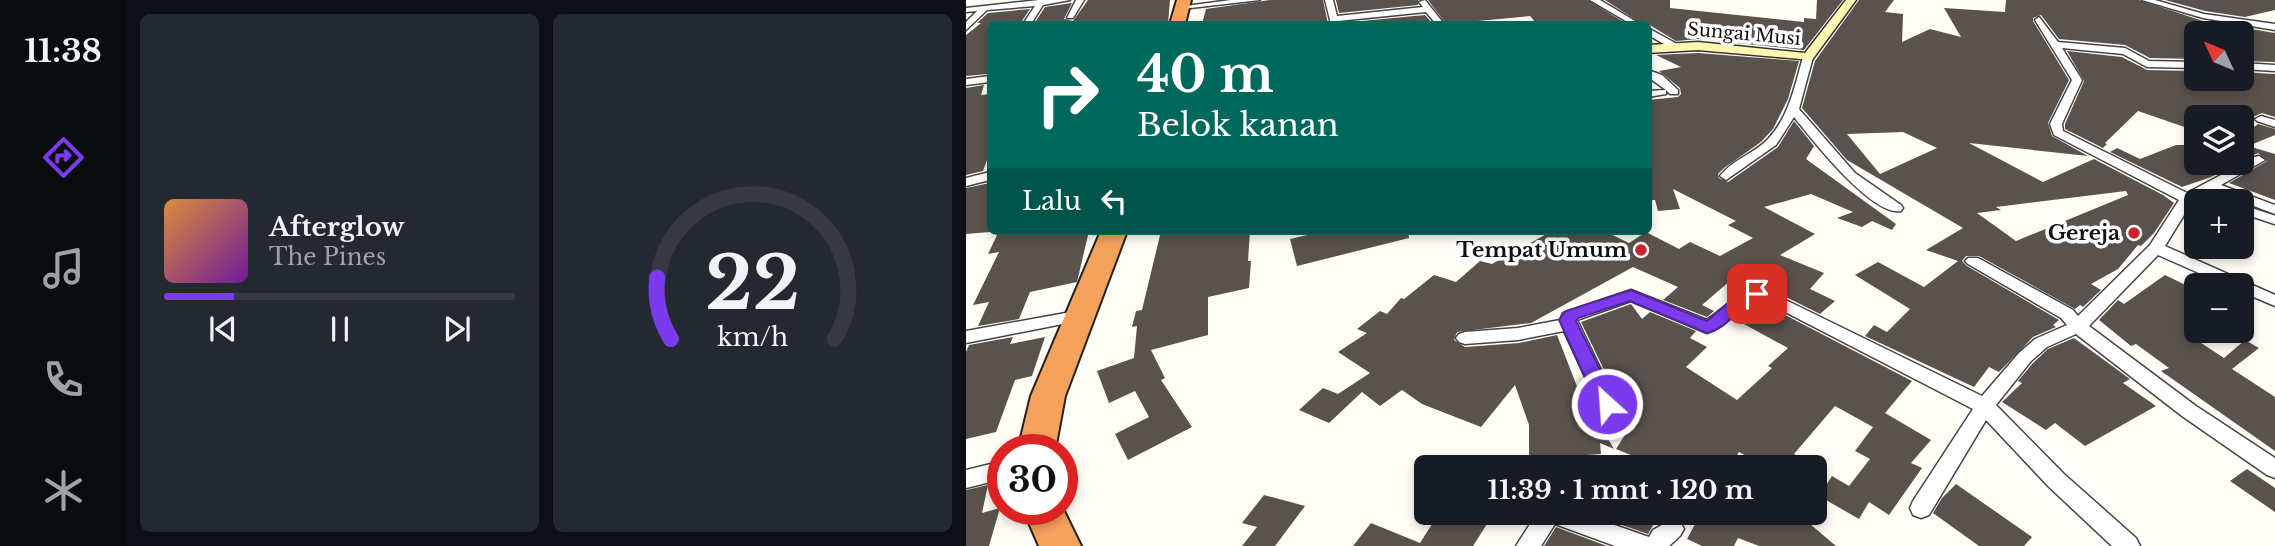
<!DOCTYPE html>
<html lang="id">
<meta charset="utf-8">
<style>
:root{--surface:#171b24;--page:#242831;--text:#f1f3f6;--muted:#9ea1a6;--line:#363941;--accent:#7c3aed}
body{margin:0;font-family:"Libre Baskerville",serif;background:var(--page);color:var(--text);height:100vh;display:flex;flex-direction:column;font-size:26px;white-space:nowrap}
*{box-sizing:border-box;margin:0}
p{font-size:23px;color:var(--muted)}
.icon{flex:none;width:38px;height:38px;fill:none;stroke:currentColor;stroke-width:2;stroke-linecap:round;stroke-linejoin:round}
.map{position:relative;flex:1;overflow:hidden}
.side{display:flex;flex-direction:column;gap:14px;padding:14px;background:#0d0f14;width:840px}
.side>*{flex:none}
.top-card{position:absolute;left:21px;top:21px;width:665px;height:214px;border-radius:10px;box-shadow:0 4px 10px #0003;background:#00695c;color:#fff;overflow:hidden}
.needle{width:46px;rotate:314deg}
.controls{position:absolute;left:1218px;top:21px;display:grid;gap:14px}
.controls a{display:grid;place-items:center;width:70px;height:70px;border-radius:10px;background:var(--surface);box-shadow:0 4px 10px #0003;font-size:35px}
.speed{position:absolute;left:21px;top:434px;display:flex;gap:14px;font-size:35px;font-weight:700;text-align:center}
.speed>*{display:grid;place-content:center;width:91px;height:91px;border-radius:50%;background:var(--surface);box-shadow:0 4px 10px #0003;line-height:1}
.speed .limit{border:10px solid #d22;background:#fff;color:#111}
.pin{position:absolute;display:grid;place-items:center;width:60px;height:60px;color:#fff;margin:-30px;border-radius:14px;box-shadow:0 4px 10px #0006}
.me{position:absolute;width:77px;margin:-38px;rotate:334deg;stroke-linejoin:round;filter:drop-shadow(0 0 5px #0008)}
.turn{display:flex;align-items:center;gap:24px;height:147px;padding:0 35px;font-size:32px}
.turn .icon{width:91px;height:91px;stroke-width:2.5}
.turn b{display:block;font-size:49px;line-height:60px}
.then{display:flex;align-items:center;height:66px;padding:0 35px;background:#0003;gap:14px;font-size:26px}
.side .tile{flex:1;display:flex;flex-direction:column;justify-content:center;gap:10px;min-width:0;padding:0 24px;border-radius:10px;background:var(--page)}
.side .dial{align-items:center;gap:0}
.dial svg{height:182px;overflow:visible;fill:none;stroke:var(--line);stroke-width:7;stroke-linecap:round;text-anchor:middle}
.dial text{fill:var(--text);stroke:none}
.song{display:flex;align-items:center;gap:21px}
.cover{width:84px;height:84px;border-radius:10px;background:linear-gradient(135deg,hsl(30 70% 55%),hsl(280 70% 35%))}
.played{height:7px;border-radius:4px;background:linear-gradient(90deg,var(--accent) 20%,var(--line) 20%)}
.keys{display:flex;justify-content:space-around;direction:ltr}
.side .tiles{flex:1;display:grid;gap:14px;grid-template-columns:repeat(2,1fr)}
.trip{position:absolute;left:448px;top:455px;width:413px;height:70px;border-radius:10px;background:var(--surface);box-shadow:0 4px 10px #0003;font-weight:700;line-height:70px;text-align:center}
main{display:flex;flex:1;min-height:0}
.dock{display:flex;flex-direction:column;width:126px;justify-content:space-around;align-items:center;background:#090b0e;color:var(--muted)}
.dock .icon{width:49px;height:49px}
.dock .active{color:var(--accent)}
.dock b{font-size:32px;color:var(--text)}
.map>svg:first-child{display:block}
.building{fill:#5a524d;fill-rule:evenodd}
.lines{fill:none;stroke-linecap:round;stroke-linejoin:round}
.lane-far1-casing{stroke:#444;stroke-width:9}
.lane-casing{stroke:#444;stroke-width:11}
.street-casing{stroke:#444;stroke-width:3}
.secondary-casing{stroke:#333;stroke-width:3}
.highway-casing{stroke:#222;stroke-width:4}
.lane-far1{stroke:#fff;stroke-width:6}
.lane{stroke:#fff;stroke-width:8}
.street{fill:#fff;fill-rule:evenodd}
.secondary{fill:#fff6b0;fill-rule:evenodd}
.highway{fill:#f5a25d;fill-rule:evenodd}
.route{fill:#7c3aed;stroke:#51269a;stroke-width:2}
.poi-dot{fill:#c4262e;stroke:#fff;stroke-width:2.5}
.labels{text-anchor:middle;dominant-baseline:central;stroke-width:7;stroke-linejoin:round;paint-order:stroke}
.far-street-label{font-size:18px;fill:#111;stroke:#fff}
.poi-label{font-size:21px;font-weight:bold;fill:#111;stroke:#fff;text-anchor:end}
</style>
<main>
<nav class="dock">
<b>11:38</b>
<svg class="icon active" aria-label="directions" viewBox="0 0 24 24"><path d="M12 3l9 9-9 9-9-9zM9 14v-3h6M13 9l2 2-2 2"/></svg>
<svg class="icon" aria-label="music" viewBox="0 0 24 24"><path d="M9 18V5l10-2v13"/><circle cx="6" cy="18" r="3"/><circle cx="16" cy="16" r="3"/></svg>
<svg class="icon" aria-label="phone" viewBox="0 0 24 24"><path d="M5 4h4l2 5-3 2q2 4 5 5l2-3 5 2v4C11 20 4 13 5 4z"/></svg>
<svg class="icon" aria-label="climate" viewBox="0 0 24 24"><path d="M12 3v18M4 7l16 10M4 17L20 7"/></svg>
</nav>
<section class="side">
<div class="tiles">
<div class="tile">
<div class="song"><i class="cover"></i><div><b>Afterglow</b><p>The Pines</p></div></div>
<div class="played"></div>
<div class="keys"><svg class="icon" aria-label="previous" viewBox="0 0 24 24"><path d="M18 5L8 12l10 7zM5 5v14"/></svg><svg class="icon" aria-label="pause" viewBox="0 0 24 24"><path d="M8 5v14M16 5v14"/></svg><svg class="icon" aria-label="next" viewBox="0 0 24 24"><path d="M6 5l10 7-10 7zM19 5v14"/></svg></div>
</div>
<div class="tile dial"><svg viewBox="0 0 100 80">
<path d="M14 69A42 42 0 1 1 86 69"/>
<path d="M14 69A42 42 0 0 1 8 42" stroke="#7c3aed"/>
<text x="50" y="56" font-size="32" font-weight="700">22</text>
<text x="50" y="72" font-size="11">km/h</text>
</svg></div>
</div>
</section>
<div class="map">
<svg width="1309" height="546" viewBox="0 0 1309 546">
<rect width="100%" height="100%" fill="#fffdf5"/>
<path class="building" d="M122,0H204L202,24H68L79,7L106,3L98,19L107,21Z
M304,0H357L362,24H236L240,9Z
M370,0H452V5L373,13Z
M462,0H622L661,24H571L564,16L480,24Z
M639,0H704V8L838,22V18L850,19L851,0H877L838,50L732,39L710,41L682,24H676Z
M893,0H928L919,12L937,14L936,42L964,29L995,37L978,8L1039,12L1040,0H1173L1237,21L1309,33V62L1276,61V33H1246L1230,23V59L1184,58L1159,45L1093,39L1075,15L1067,18V21L1103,80L1082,123L1086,136L1122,156L1003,143L1077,182L1128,159L1197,195L1208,203L1188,233L1175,246L1172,245L1152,269L1125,284L1135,290L1117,307L1114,305L1109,309L1013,256H1000L996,261L1001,266L1093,320L1087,325L1090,327L1067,337L1033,372L1023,367L1008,387L899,336L908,325L921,332L944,309L889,275L912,262L958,287L992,261L960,250L997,228L881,160L836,108L849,61ZM937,132L971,148L914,174L881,134ZM1160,191L1162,195L1050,241L1011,213L1035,210L1030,207Z
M1199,0H1309V10L1279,17L1239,11Z
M64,9L54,24H24L22,74L0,76V35L15,23H11L22,13Z
M459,15L467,24H375V23Z
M1101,51L1156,57L1181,70L1230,71V87L1247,82L1251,84L1258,79L1276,84V72L1309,74V117L1296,113L1287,117H1230V131L1172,111L1139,143L1141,144L1137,148L1099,129V124L1118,81Z
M732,53L833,61L822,99L807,129L795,142L758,168L752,174L753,178L762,182L812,147L828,121L848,146L840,159L930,224L926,230L906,221L896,227L871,218L887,212L845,194L798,207L849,234L814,255L858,273L844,289L869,301L854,314L776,275H771L736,305L748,311L741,317L697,300L712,287L667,267L565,323L491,332L488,340L499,347L553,343L591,335L612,389L623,406L628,403L632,422L648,449L634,443L635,454L563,459V425L549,385L515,427L456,404L436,390L414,406L396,392L363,423L333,410L357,388L372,394L404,373L372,352L401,333L391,329L414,311L421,314L435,298L438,299L468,275L490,282L514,261L526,264L586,231H638L663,243L680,232L713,249L724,242L754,256L787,238L762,225L770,221L707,189L714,209L692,211L689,200H686L682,189V100L712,97L715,94L714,88L693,71L715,67L690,55Z
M18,85L15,95L24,94V152L17,171L0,175V88Z
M1292,124L1309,129V135L1282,146L1309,154V200L1263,183L1301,161L1292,153L1276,161V136Z
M1210,145H1230V163H1273L1245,177L1216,187L1144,152L1151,148L1174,159Z
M24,183V232L0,234V188Z
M33,231H123L111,282L64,292L53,319L12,326L23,302L7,305L33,252L22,254Z
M195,231H284L282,261H285L283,288L242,297V335L185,350L199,378L195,380L226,427L162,460L149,434L183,417L169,391L143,403L131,371L168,358L171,326L166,327L170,311L176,310Z
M359,231H442L443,238L331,266L324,239Z
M1199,275L1230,290L1229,339L1258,358L1279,340L1293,348L1266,369L1309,397V451L1195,371L1203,368L1170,344L1165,346L1133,320L1152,300L1158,304Z
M665,304L676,319L684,312L730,331L724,338L741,347L720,367L771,400L806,368L802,366L822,348L776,323L798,304L946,381L919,413L965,440L945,463L956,468L923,515L903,502L893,519L853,496L866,476L883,486L904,459L889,451L907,427L869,406L828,454L854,467H801L773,452L766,463L752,456L746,467H694L650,449L669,419L655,405L648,391L654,388L640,374L615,322Z
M47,337L44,344L79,337L66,376L49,380L30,432L0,439V352L3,345Z
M1108,338L1164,379L1157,383L1190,406L1119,446L1089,423L1080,430L1036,402L1056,383L1052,381L1067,363L1082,349Z
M1281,469L1309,488V512L1264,481Z
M990,484L1066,537L1058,546H1013L967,513L976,498Z
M22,485L16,513L34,508L23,546H0V490Z
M298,495L339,506L309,546H276L291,527L276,523Z
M473,513H528L507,546H387L405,523L454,543Z
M621,513H694L682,534Z
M735,513H831L870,546H793L772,538L768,546H736L721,539Z
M590,527L641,546H578Z"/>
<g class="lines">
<g class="lane-far1-casing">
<path id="lane-far1" d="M1231,194L1251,201"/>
</g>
<g class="lane-casing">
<path id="lane" d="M1245,199L1252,201
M1276,209L1309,220"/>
</g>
<g class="street-casing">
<path id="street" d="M73,0H104L77,5L65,24H57L69,6L21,10L0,30V22L11,11L0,12V8Z
M110,0H118L107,18H101Z
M265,0H294L216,9L212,7Z
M359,0H367L371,16L457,7L453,2L459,0L478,24H470L460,12L372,21L373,24H365Z
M624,0H634L674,24H665Z
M1176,0H1189L1238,14L1309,24V30L1237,18Z
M1073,17L1092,42L1159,48L1183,61L1230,62V68L1181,67L1157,54L1096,48L1116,80L1096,124L1097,131L1221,193L1289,157L1293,156L1299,160L1255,185L1309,205V214L1245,190L1226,202L1199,246L1309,295V306L1276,292V285H1260L1192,255L1123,326L1230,406L1309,458V478L1301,475L1216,416L1110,334L1081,347L1065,361L1030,405L1098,474L1170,538L1174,546H1146L1082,486L1020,420L963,515L955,518L947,515L944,508L947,501L1007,409L794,299C773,303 762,327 741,333L665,301L611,320L660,422L657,427L650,430L643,427L640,422L598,331L552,340L499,344L493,342L490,338L493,334L499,332L552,328L594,320L597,313L665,290L741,320L775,294L797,289L1016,396L1053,353L1069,339L1101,325L1095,318L1002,264L999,261L1002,258H1012L1107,310L1112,316L1184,245L1213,200L1088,135L1084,124L1106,80L1069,20Z
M682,28L711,44L713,46L705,48L682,35Z
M842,54L847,57L833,109L889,173L935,205L937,208L935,211C906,217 845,138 828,117L810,145L760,180L754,176C767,159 788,154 802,139C823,117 829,85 837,57Z
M1276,63L1309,65V71L1276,69Z
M682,70L696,75L712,90V94H704L700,90V94L682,97V91L700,90L682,77Z
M24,76V82L0,85V79Z
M1295,116L1309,120V127L1291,121L1289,119Z
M24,172V180L0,186V178Z
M116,310L122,311L124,315L122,319L0,343V331Z
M37,461V479L0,488V470Z
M571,513H614L683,537L687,530L706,519L714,522L718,529L714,536L703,546H649L589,524L575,546H550Z"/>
</g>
<g class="secondary-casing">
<path id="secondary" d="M880,0H890L846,60L732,50L682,53V45L732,42L839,53Z"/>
</g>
<g class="highway-casing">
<path id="highway" d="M211,0H225L219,24H204Z
M135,231H161L99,396L89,450H52L65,396Z
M96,507L115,546H73L57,509H96Z"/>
</g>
<use href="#lane-far1" class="lane-far1"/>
<use href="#lane" class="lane"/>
<use href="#street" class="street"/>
<use href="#secondary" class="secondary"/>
<use href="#highway" class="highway"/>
</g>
<path class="route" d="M791,288L799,294C794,300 786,301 779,306C766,316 758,329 741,333L664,301L612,318L610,321L651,404L648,409L641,411L634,409L631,404L593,320L600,311L665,290L741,321L770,296Z"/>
<g class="poi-dot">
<circle cx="1168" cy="233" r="7"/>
<circle cx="675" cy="250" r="7"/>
</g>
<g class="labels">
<g class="far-street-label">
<text transform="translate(778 34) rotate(5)">Sungai Musi</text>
</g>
<g class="poi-label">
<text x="1154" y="233">Gereja</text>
<text x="661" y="250">Tempat Umum</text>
</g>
</g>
</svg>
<div class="controls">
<a><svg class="needle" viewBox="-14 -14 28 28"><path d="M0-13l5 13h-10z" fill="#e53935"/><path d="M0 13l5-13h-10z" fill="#9ea1a6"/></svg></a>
<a><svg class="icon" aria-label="layers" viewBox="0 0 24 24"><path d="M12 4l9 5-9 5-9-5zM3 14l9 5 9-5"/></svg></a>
<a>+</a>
<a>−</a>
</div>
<div class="speed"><div class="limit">30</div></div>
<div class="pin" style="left:791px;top:294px;background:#d93025"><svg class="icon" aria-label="arrive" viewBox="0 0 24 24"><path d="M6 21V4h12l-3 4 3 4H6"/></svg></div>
<svg class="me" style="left:641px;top:404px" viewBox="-20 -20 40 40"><circle r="17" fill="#7c3aed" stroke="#fff" stroke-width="3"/><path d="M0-11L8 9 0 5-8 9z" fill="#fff"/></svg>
<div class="trip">11:39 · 1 mnt · 120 m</div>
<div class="top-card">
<div class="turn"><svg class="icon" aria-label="right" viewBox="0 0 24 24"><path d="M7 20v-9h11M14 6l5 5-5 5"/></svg><div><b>40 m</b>Belok kanan</div></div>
<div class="then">Lalu<svg class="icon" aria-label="left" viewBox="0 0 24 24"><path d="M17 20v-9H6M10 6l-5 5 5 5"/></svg></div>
</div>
</div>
</main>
